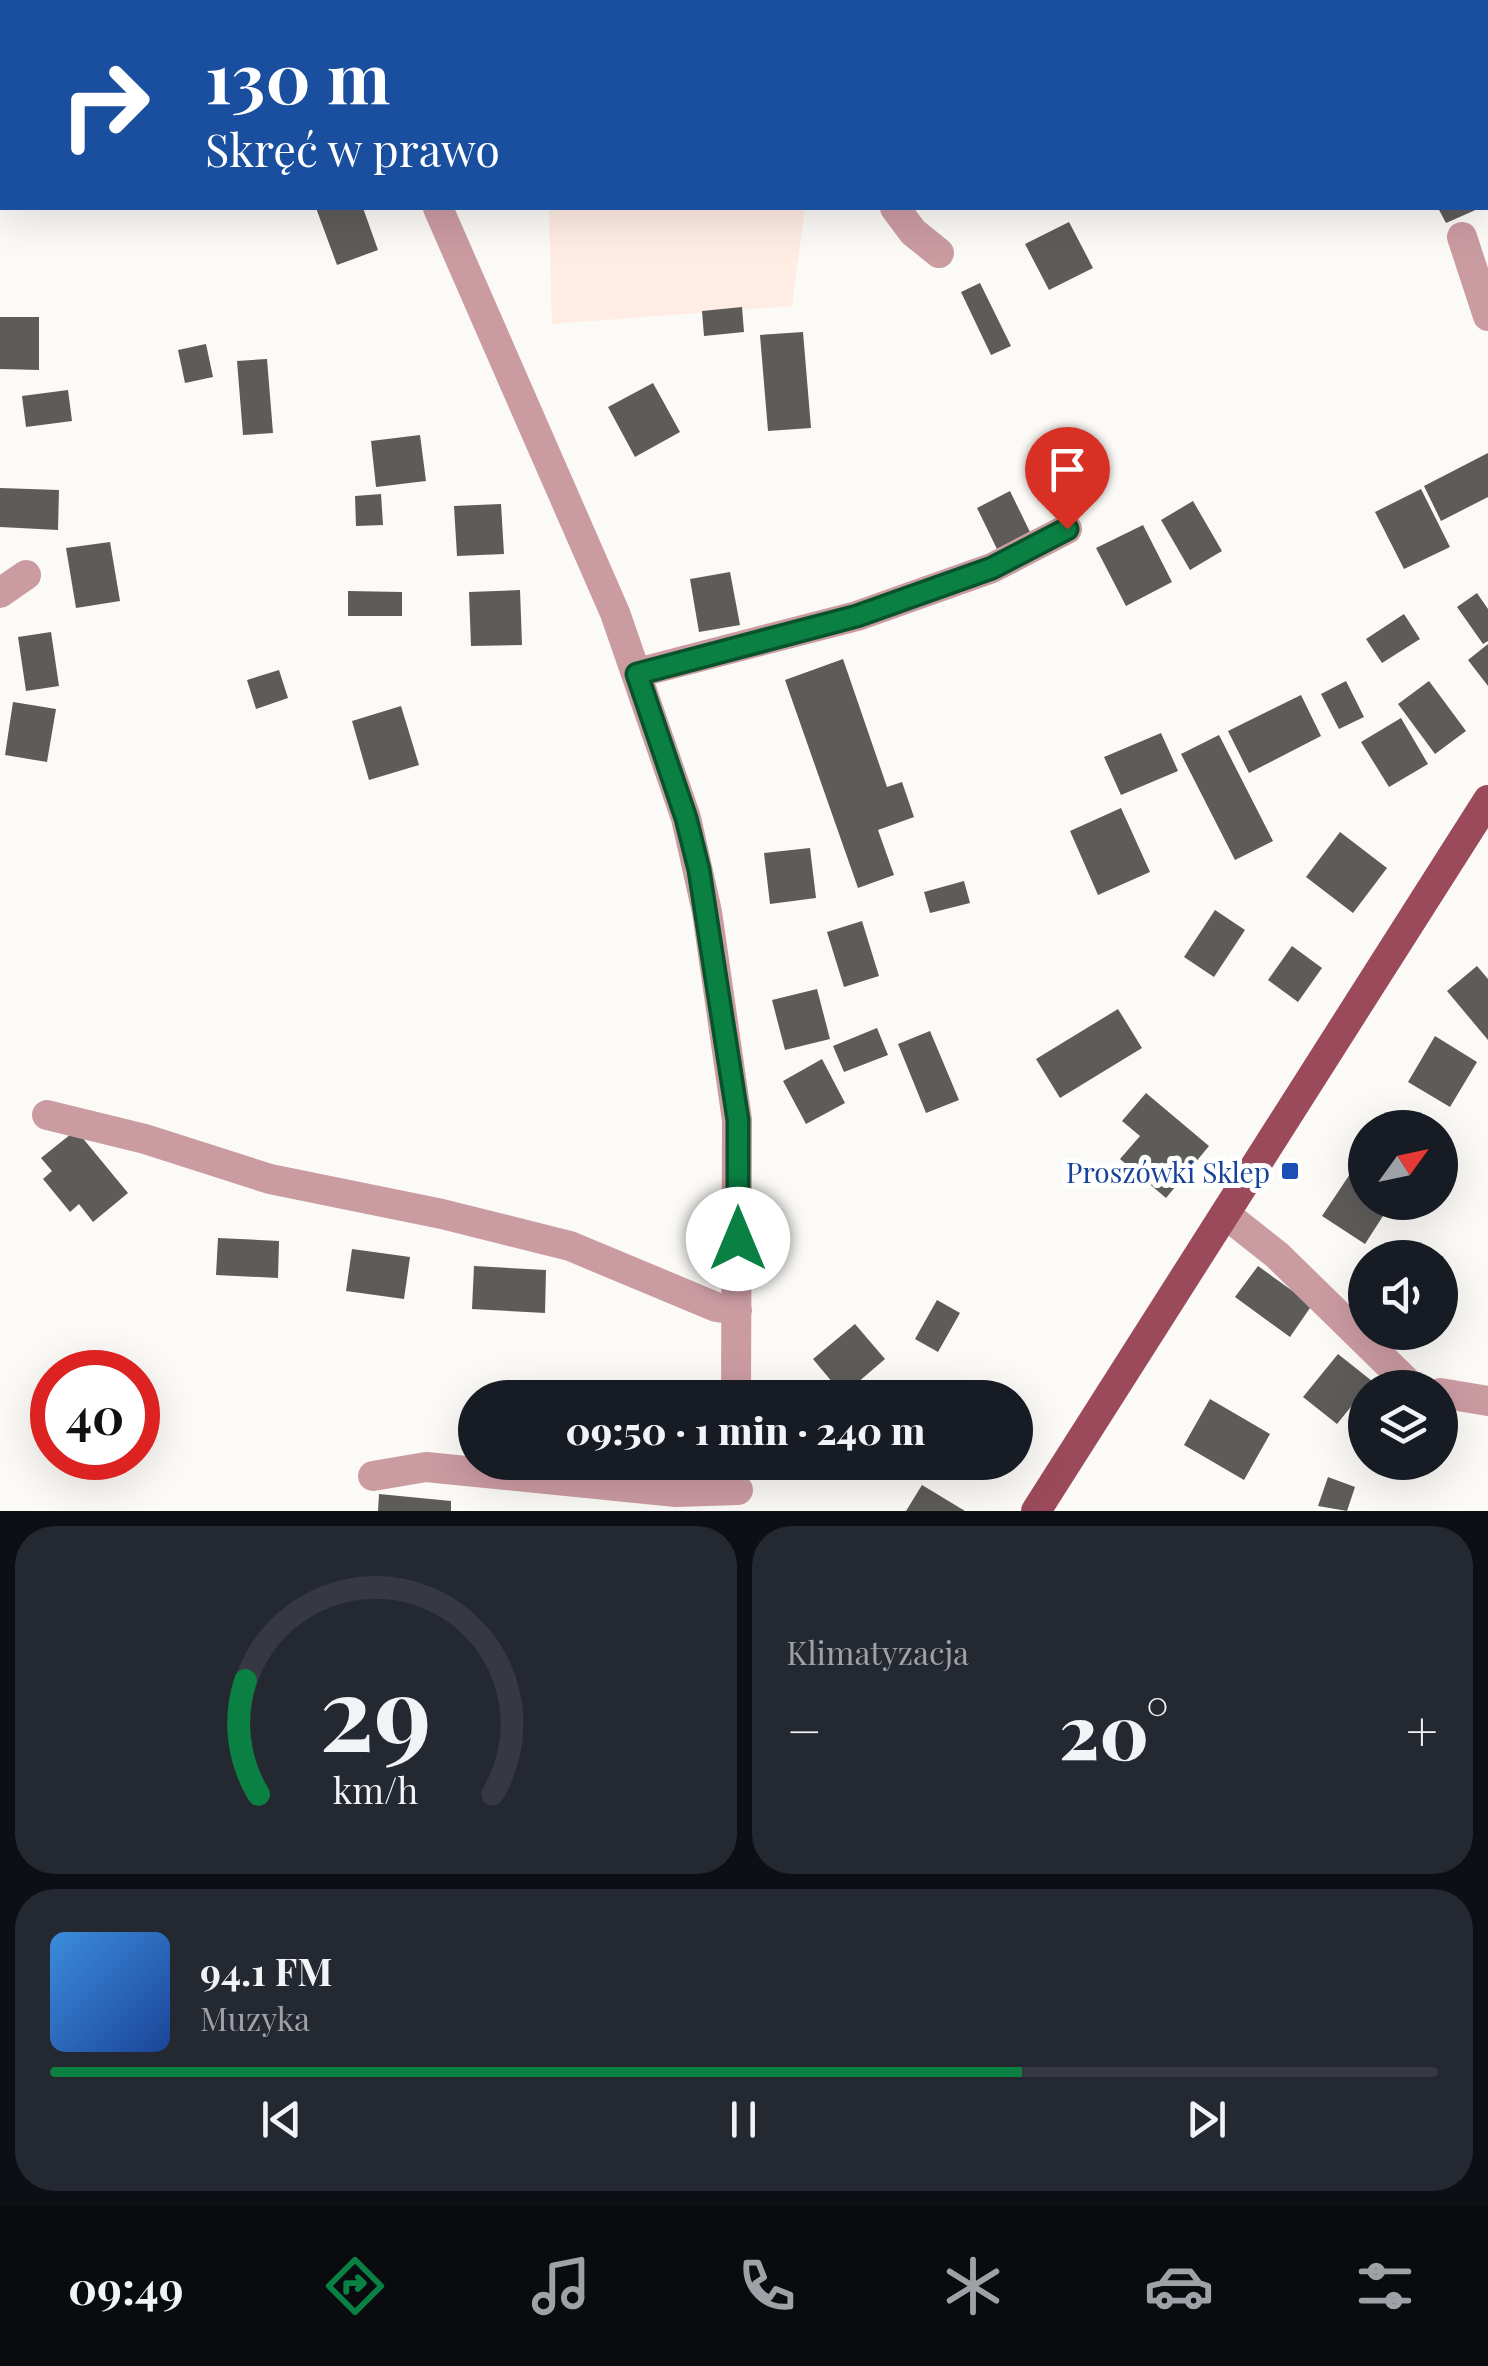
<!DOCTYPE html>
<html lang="pl">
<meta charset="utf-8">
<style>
:root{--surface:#171b24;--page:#242831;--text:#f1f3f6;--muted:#9ea1a6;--line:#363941;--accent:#0b8043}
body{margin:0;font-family:"Playfair Display",serif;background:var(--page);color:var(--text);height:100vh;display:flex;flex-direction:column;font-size:38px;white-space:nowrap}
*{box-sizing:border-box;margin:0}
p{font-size:32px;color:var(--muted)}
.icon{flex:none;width:55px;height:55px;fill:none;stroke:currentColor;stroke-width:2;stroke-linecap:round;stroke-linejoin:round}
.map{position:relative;height:1511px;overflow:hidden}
.panel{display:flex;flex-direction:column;gap:15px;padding:15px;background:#0d0f14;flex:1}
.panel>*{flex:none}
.top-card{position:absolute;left:0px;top:0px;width:1490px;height:210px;box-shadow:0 10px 40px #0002;background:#1a4fa0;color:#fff;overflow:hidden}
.needle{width:65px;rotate:57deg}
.controls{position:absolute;left:1348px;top:1110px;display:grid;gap:20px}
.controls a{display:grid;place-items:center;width:110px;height:110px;border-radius:50%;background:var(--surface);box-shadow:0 10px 40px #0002;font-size:50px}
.speed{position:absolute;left:30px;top:1350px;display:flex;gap:20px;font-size:50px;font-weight:700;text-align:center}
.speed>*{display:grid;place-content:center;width:130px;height:130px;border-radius:50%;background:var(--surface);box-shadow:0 10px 40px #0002;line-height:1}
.speed .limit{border:15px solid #d22;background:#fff;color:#111}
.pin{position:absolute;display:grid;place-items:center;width:85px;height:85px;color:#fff;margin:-102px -42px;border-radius:50% 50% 50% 0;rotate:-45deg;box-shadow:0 0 10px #0007}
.pin .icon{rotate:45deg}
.me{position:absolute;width:110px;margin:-55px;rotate:0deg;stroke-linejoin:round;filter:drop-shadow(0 0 8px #0008)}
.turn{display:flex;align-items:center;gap:35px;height:210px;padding:0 40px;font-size:45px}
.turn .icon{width:130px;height:130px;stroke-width:2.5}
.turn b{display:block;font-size:70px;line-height:85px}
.big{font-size:75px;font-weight:800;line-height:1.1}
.panel .tile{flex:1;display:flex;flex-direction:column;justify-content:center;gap:15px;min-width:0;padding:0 35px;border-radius:40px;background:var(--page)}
.panel .dial{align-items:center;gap:0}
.dial svg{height:260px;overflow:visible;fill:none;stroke:var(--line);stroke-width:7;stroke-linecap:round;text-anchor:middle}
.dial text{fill:var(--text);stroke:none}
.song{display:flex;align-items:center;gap:30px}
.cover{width:120px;height:120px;border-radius:15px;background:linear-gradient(135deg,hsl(210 70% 55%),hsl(220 70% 35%))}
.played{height:10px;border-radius:5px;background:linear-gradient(90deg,var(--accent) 70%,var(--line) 70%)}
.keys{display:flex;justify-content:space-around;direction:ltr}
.heat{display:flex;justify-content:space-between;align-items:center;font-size:55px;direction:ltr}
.panel .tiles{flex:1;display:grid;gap:15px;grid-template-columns:1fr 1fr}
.tile:last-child{grid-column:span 2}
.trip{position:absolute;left:458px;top:1380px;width:575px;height:100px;border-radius:50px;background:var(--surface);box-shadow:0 10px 40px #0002;font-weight:800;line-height:100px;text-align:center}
.menu{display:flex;height:160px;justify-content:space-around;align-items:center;background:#090b0e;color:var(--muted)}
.menu .icon{width:70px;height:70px}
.menu .active{color:var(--accent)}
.menu b{font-size:45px;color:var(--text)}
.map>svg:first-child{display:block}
.education{fill:#ffece3}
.building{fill:#5d5c59}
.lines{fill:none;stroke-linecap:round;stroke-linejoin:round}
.minor{stroke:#cb9ba2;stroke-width:30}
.major{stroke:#9b4a5b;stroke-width:30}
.route-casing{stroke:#07532c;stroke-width:25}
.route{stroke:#0b8043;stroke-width:18}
.transit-dot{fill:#1a4fb4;stroke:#fff;stroke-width:4}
.labels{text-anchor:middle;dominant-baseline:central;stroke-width:10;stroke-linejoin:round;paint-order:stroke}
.transit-label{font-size:28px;fill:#164399;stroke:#fff;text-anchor:end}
</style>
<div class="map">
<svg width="1488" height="1511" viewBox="0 0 1488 1511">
<rect width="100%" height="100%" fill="#fbfaf7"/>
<path class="education" d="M549,208H805L792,306L552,324Z"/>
<path class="building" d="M316,208H363L378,250L337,265Z
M1438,208H1480L1446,223Z
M1069,222L1093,268L1049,290L1025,244Z
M980,283L1011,346L991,355L961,292Z
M742,307L744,332L704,336L702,311Z
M0,317H39V370L0,369Z
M803,332L811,428L768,431L760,335Z
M206,344L213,377L185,383L178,350Z
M267,359L273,433L243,435L237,361Z
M653,383L680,432L635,457L608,407Z
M68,390L72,421L26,427L22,396Z
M420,435L426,481L376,487L371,441Z
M1488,453V497L1441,521L1424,486Z
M0,488L59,490L58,530L0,527Z
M1421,489L1450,547L1404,569L1375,512Z
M1010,491L1030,532L997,549L977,508Z
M381,494L383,525L356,526L355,496Z
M1193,501L1222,551L1190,570L1161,520Z
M501,504L504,554L457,556L454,506Z
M1143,525L1172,582L1126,606L1096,548Z
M110,542L120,601L76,608L66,548Z
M730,572L740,625L699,632L690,579Z
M520,590L522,645L471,646L469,592Z
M348,591L402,592V616H348Z
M1477,593L1488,609V641L1483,644L1457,607Z
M1404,614L1420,639L1382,663L1366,639Z
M51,632L59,686L26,691L18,637Z
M1488,644V686L1468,660Z
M843,659L887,787L902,782L914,817L878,830L894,875L858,888L785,680Z
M279,670L288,698L256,709L247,680Z
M1346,681L1364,717L1339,729L1321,694Z
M1429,681L1466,731L1435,754L1398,704Z
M1301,695L1321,736L1249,773L1228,731Z
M13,702L56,709L47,762L5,755Z
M401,706L419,765L369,780L352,721Z
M1401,718L1428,764L1389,787L1361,742Z
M1161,733L1178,771L1121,795L1104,757Z
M1219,735L1273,841L1235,860L1181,754Z
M1121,808L1150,872L1098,895L1070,831Z
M1340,832L1387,868L1353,913L1306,877Z
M810,848L816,898L770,904L764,853Z
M964,881L970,903L930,913L924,892Z
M1215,910L1245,930L1214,977L1184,957Z
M862,921L879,976L844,987L827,932Z
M1292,946L1322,968L1298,1002L1268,980Z
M1477,966L1488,979V1040L1447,991Z
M817,989L830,1039L785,1050L772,1000Z
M1118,1009L1142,1048L1060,1098L1036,1059Z
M877,1028L888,1055L844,1072L833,1046Z
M930,1031L959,1100L926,1113L898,1044Z
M1435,1036L1477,1062L1450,1107L1408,1082Z
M822,1059L845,1103L806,1124L783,1081Z
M1146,1093L1209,1146L1166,1198L1120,1159L1140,1136L1122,1121Z
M76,1130L128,1193L93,1222L79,1204L70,1212L43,1179L52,1171L41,1158Z
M1352,1171L1365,1180V1202H1392L1365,1244L1322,1216Z
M218,1238L279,1241L278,1278L216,1275Z
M1405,1244L1444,1257L1443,1258H1400Z
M352,1249L410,1257L404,1299L346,1291Z
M474,1266L546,1270L545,1313L472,1309Z
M1258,1266L1312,1305L1290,1337L1235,1297Z
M937,1300L960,1313L938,1352L915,1339Z
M855,1324L885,1359L843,1395L813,1359Z
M1338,1354L1372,1381L1337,1424L1303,1397Z
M1210,1399L1270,1434L1244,1480L1184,1445Z
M1328,1477L1355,1487L1347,1511L1318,1506Z
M922,1485L965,1511H906Z
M379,1494L451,1501V1511H378Z"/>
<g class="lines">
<path class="minor" d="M347,0L348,2
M858,2V0
M438,208L615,613L686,818L707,912L737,1120L736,1398
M895,208L913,232L939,253
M1462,237L1488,316
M0,593L26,575
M637,673L857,616L992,568L1067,529
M47,1115L145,1139L270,1179L442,1214L570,1246L716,1307L737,1310
M1225,1214L1277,1255L1413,1388
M1440,1393L1488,1401
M373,1476L426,1467L676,1492L738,1490"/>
<path class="major" d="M1036,1511L1488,800"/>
</g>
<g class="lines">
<g class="route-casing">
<path id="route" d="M738,1239V1120L699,870L686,818L637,674L857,616L992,568L1067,529"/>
</g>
<use href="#route" class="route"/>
</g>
<rect class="transit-dot" x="1280" y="1161" width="20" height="20" rx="5"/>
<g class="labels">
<g class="transit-label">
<text x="1270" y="1171">Proszówki Sklep</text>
</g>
</g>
</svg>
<div class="controls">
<a><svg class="needle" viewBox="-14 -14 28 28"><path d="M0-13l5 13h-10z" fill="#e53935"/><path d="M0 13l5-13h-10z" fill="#9ea1a6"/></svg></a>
<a><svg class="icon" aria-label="sound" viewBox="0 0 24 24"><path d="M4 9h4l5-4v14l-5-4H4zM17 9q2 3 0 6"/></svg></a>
<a><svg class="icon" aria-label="layers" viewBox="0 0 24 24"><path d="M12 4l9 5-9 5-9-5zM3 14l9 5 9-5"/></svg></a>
</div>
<div class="speed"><div class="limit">40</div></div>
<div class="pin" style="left:1067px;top:529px;background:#d93025"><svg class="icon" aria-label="arrive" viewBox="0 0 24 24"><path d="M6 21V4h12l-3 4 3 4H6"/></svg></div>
<svg class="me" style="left:738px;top:1239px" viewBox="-20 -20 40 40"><circle r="19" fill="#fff"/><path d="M0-13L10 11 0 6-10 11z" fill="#0b8043"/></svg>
<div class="trip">09:50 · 1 min · 240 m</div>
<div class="top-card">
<div class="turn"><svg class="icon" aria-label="right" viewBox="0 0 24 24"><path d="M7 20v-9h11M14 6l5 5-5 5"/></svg><div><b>130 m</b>Skręć w prawo</div></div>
</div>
</div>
<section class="panel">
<div class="tiles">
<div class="tile dial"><svg viewBox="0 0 100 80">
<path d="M14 69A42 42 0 1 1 86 69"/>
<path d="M14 69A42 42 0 0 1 10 34" stroke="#0b8043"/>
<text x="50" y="56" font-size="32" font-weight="700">29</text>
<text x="50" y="72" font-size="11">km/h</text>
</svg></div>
<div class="tile"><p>Klimatyzacja</p>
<div class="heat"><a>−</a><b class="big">20°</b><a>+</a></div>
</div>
<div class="tile">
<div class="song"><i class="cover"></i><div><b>94.1 FM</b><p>Muzyka</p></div></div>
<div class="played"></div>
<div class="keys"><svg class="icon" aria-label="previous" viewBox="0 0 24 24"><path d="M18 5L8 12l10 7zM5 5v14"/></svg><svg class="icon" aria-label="pause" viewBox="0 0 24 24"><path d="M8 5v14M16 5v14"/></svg><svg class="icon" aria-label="next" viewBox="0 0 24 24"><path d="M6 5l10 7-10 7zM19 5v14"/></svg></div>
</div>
</div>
</section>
<nav class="menu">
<b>09:49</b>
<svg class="icon active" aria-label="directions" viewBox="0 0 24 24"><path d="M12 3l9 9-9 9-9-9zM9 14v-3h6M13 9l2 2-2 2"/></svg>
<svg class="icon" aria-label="music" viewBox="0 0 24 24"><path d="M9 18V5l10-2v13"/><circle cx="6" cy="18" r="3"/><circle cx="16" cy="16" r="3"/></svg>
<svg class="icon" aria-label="phone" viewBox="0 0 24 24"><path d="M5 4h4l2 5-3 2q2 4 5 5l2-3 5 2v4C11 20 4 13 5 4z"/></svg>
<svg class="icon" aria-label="climate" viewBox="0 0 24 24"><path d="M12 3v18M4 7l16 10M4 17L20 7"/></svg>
<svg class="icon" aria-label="car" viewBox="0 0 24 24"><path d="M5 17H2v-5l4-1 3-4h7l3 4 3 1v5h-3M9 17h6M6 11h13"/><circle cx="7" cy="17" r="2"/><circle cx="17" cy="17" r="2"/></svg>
<svg class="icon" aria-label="filters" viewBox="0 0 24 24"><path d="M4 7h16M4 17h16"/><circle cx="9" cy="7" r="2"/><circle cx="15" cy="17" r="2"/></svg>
</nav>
